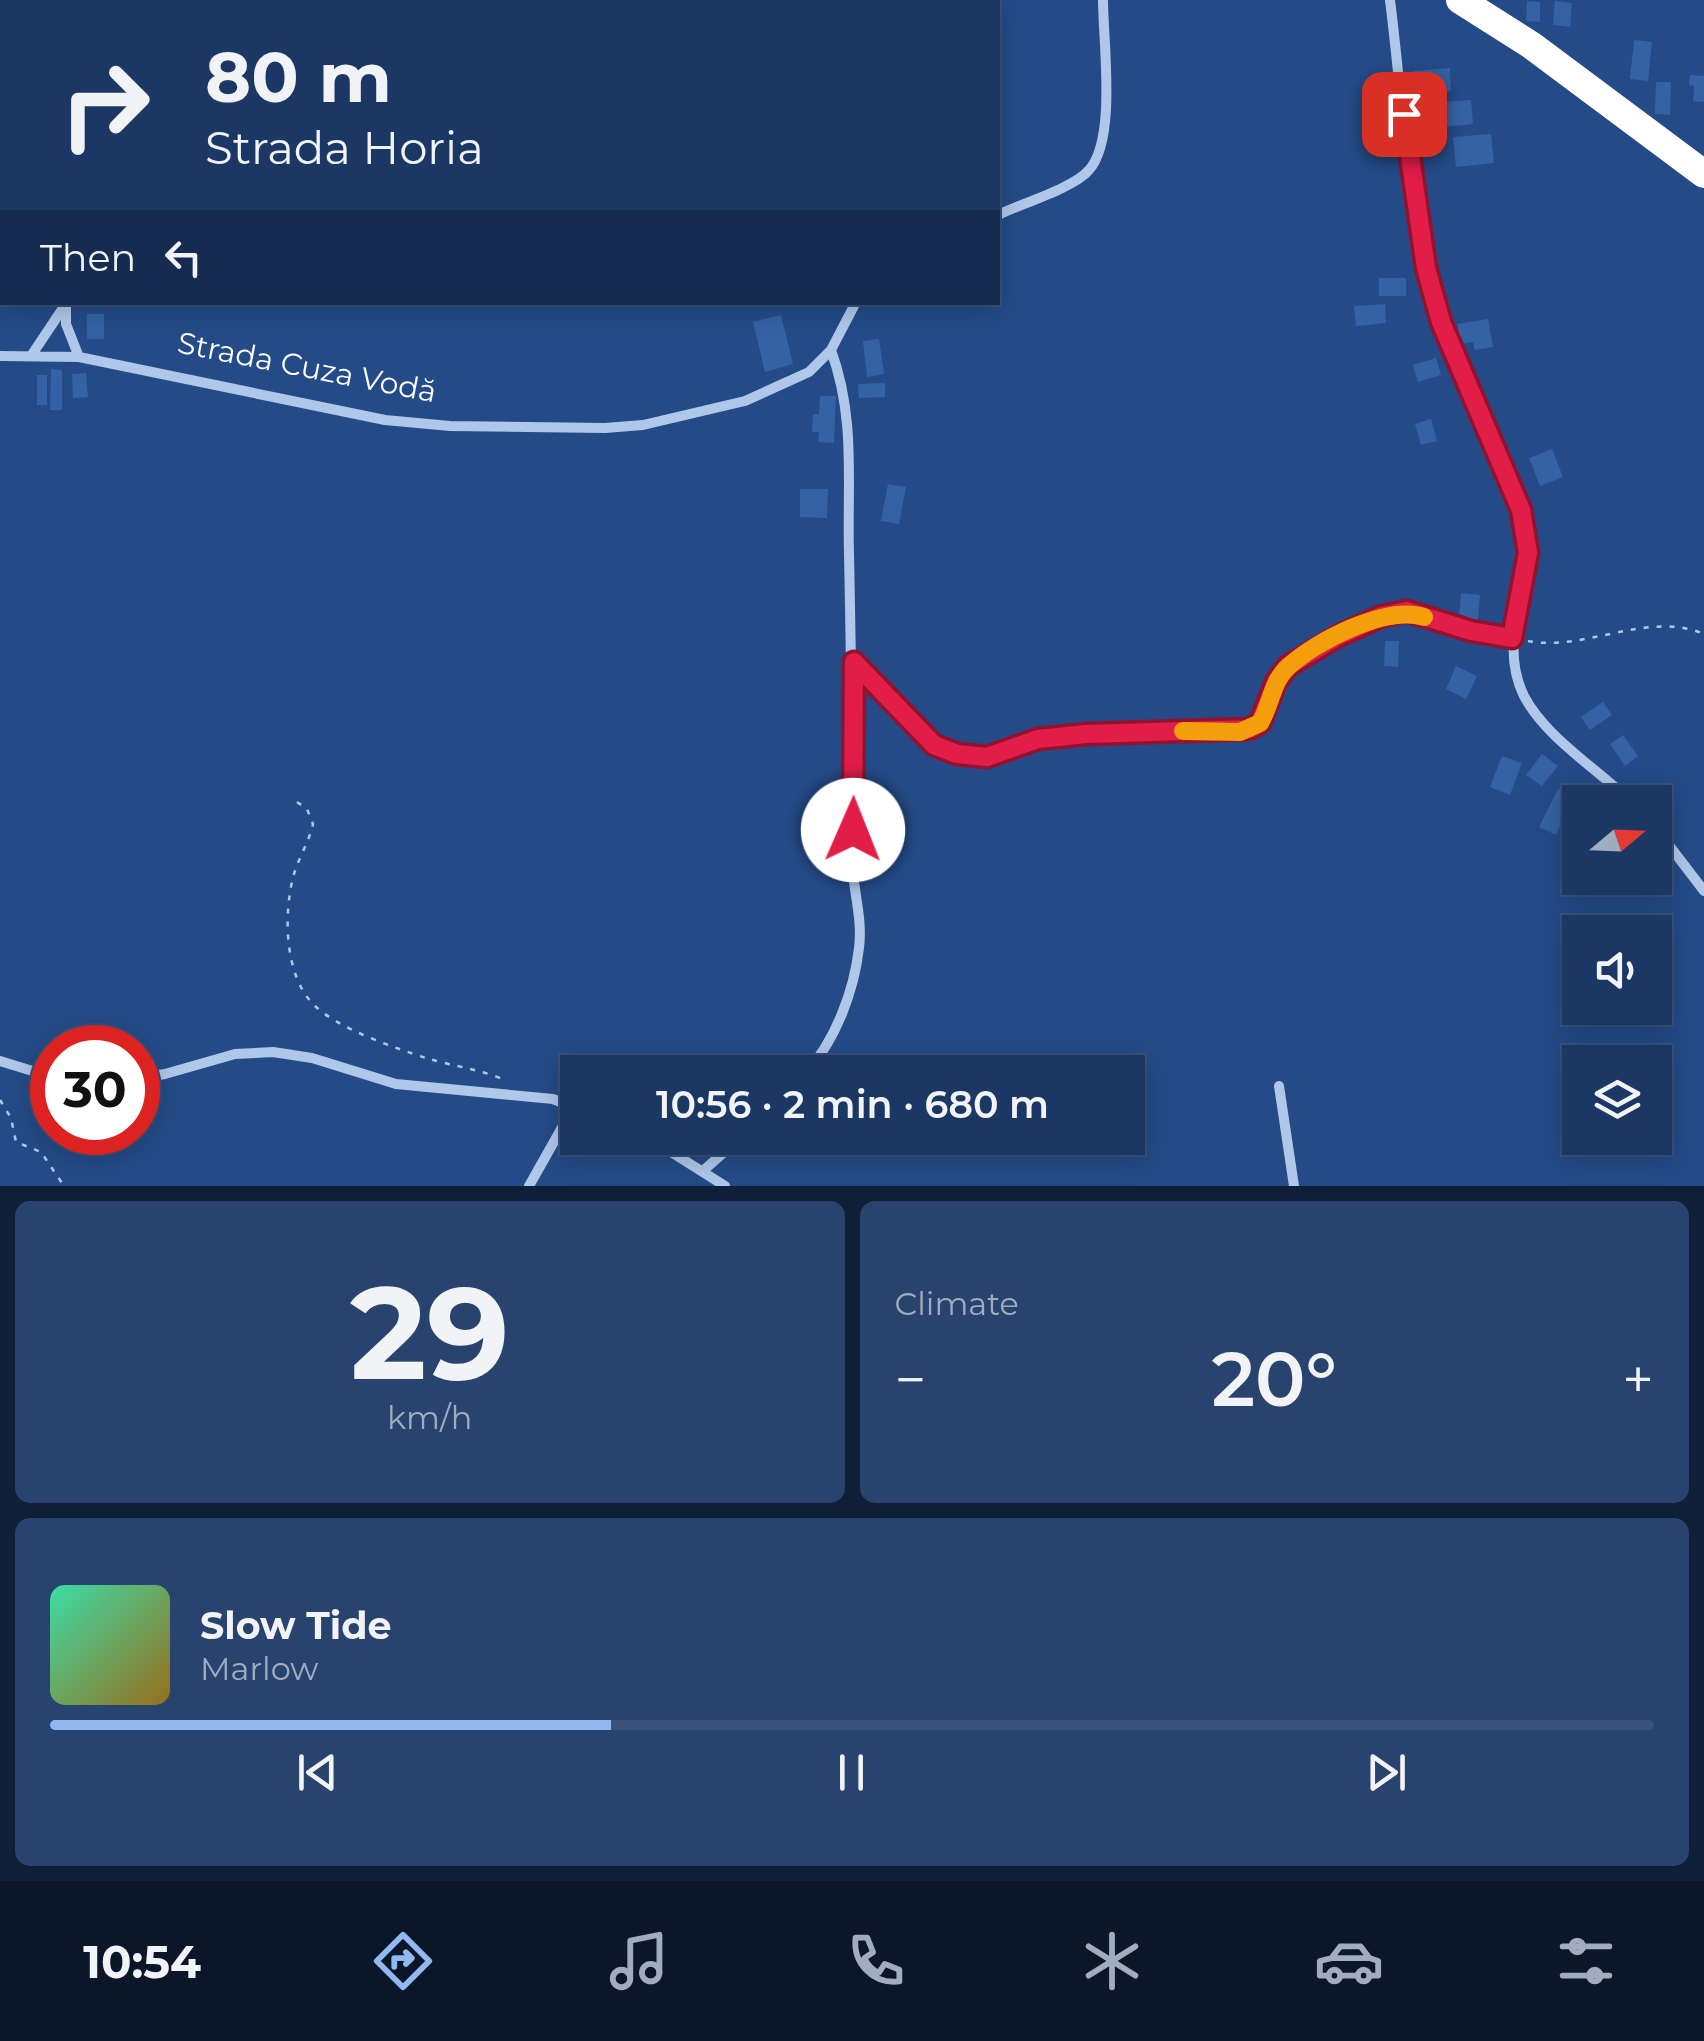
<!DOCTYPE html>
<meta charset="utf-8">
<style>
:root{--surface:#1b3865;--page:#28436e;--text:#f1f3f6;--muted:#a0acbf;--line:#395279;--accent:#90b9f0}
body{margin:0;font-family:Montserrat,sans-serif;background:var(--page);color:var(--text);height:100vh;display:flex;flex-direction:column;font-size:38px;white-space:nowrap}
*{box-sizing:border-box;margin:0}
p{font-size:32px;color:var(--muted)}
.icon{flex:none;width:55px;height:55px;fill:none;stroke:currentColor;stroke-width:2;stroke-linecap:round;stroke-linejoin:round}
.map{position:relative;height:1186px;overflow:hidden}
.panel{display:flex;flex-direction:column;gap:15px;padding:15px;background:#0f1f38;flex:1}
.panel>*{flex:none}
.hud{position:absolute;left:0px;top:0px;width:1000px;height:305px;box-shadow:0 5px 25px #0003,0 0 0 2px var(--line);background:#1b3865;color:var(--text);overflow:hidden}
.needle{width:65px;rotate:71deg}
.controls{position:absolute;left:1562px;top:785px;display:grid;gap:20px}
.controls a{display:grid;place-items:center;width:110px;height:110px;border-radius:0px;background:var(--surface);box-shadow:0 5px 25px #0003,0 0 0 2px var(--line);font-size:50px}
.speed{position:absolute;left:30px;top:1025px;display:flex;gap:20px;font-size:50px;font-weight:700;text-align:center}
.speed>*{display:grid;place-content:center;width:130px;height:130px;border-radius:50%;background:var(--surface);box-shadow:0 5px 25px #0003,0 0 0 2px var(--line);line-height:1}
.speed .limit{border:15px solid #d22;background:#fff;color:#111}
.pin{position:absolute;display:grid;place-items:center;width:85px;height:85px;color:#fff;margin:-42px;border-radius:20px;box-shadow:0 5px 15px #0006}
.me{position:absolute;width:110px;margin:-55px;rotate:1deg;stroke-linejoin:round;filter:drop-shadow(0 0 8px #0008)}
.turn{display:flex;align-items:center;gap:35px;height:210px;padding:0 40px;font-size:45px}
.turn .icon{width:130px;height:130px;stroke-width:2.5}
.turn b{display:block;font-size:70px;line-height:85px}
.then{display:flex;align-items:center;height:95px;padding:0 40px;background:#0003;gap:20px;font-size:38px}
.big{font-size:75px;font-weight:600;line-height:1.1}
.panel .card{flex:1;display:flex;flex-direction:column;justify-content:center;gap:15px;min-width:0;padding:0 35px;border-radius:15px;background:var(--page)}
.panel .dial{align-items:center;gap:0}
.dial b{font-size:130px;line-height:1}
.song{display:flex;align-items:center;gap:30px}
.cover{width:120px;height:120px;border-radius:15px;background:linear-gradient(135deg,hsl(160 70% 55%),hsl(40 70% 35%))}
.played{height:10px;border-radius:5px;background:linear-gradient(90deg,var(--accent) 35%,var(--line) 35%)}
.keys{display:flex;justify-content:space-around;direction:ltr}
.heat{display:flex;justify-content:space-between;align-items:center;font-size:55px;direction:ltr}
.panel .tiles{flex:1;display:grid;gap:15px;grid-template-columns:1fr 1fr}
.card:last-child{grid-column:span 2}
.trip{position:absolute;left:560px;top:1055px;width:585px;height:100px;border-radius:0px;background:var(--surface);box-shadow:0 5px 25px #0003,0 0 0 2px var(--line);font-weight:600;line-height:100px;text-align:center}
.dock{display:flex;height:160px;justify-content:space-around;align-items:center;background:#0b1628;color:var(--muted)}
.dock .icon{width:70px;height:70px}
.dock .selected{color:var(--accent)}
.dock b{font-size:45px;color:var(--text)}
.map>svg:first-child{display:block}
.building{fill:#3462a4}
.lines{fill:none;stroke-linecap:round;stroke-linejoin:round}
.path{stroke:#afc7e9;stroke-width:2.5;stroke-dasharray:5 8;stroke-linecap:butt}
.street{stroke:#afc7e9;stroke-width:10}
.highway{stroke:#fff;stroke-width:28}
.route-casing{stroke:#92132f;stroke-width:25}
.route{stroke:#e11d48;stroke-width:18}
.slow{stroke:#f59e0b;stroke-width:18}
.labels{text-anchor:middle;dominant-baseline:central;stroke-width:10;stroke-linejoin:round;paint-order:stroke}
.street-label{font-size:30px;fill:#fff;stroke:#244b87}
</style>
<div class="map">
<svg width="1704" height="1186" viewBox="0 0 1704 1186">
<rect width="100%" height="100%" fill="#244b87"/>
<path class="building" d="M1527,1L1540,2V22L1526,21Z
M1555,1L1572,3L1570,27L1553,25Z
M1634,40L1652,42L1648,81L1630,79Z
M1450,68L1451,91L1415,94L1413,71Z
M1690,75L1704,76V102L1693,101L1694,86L1689,85Z
M1656,82H1671L1670,115L1655,114Z
M1471,100L1473,124L1431,128L1428,103Z
M1491,134L1494,163L1456,167L1453,137Z
M1379,278H1406V296H1379Z
M1385,304L1386,323L1356,326L1354,306Z
M87,314H104V339H87Z
M781,315L793,364L765,372L753,322Z
M1488,319L1493,347L1475,350L1473,342L1461,344L1457,324Z
M879,339L884,374L867,377L863,341Z
M1436,358L1441,375L1418,382L1413,365Z
M51,369L62,370V410H50Z
M86,373L88,397L73,398L72,374Z
M37,375H47V405H37Z
M885,383V397L859,398L858,384Z
M820,396H836L834,443L818,442L819,432H812L813,414H819Z
M1431,419L1437,441L1421,445L1415,424Z
M1552,449L1563,477L1540,486L1529,458Z
M888,484L906,487L899,524L881,521Z
M800,489H828L827,518L800,517Z
M1461,593L1480,595L1478,620L1459,618Z
M1385,641H1399L1398,667L1384,666Z
M1456,666L1477,676L1466,699L1446,689Z
M1603,702L1612,715L1590,730L1581,717Z
M1623,735L1638,756L1625,766L1610,744Z
M1542,754L1558,766L1542,786L1526,775Z
M1502,756L1522,763L1510,795L1490,787Z
M1558,789L1574,797L1556,835L1539,827Z"/>
<g class="lines">
<path class="path" d="M509,2L510,0
M1528,641C1585,652 1648,610 1704,634
M297,802L307,809L313,824C309,842 299,857 294,874C283,913 284,977 315,1006C339,1029 395,1048 426,1058C452,1066 484,1070 507,1081
M0,1100L11,1118L16,1142L41,1152L64,1186"/>
<path class="street" d="M102,0V2
M621,0L630,2
M1390,0C1403,102 1408,225 1441,322C1463,386 1502,445 1521,510C1540,575 1494,635 1524,696C1546,738 1598,769 1631,802
M766,2L767,0
M998,215C1020,204 1074,188 1089,170C1117,139 1103,41 1103,0
M66,304V324L79,357
M0,356L79,357L385,420L450,426L605,428L643,425L745,401L809,372L831,350L856,302
M31,356L67,302
M854,661L934,745L957,754L987,757L1038,739L1086,734L1249,729L1260,723L1276,682L1288,666L1338,636L1381,616L1407,611L1471,631L1512,638
M1655,827L1704,891
M0,1061L52,1077
M807,1072C836,1039 854,991 859,948C863,916 852,888 852,857C853,755 851,654 849,553C847,481 856,419 831,350
M138,1078L165,1074L235,1054L273,1052L312,1058L396,1084L553,1099L578,1109
M1279,1086L1294,1186
M649,1138L725,1186
M704,1170L740,1138
M529,1186L564,1124L570,1106"/>
<path class="highway" d="M1460,0L1531,45L1704,174"/>
</g>
<g class="lines">
<g class="route-casing">
<path id="route" d="M853,830L854,662L934,745L957,754L987,757L1038,739L1086,734L1249,729L1260,723L1276,682L1288,666L1338,636L1382,616L1407,611L1471,631L1512,638L1528,553L1521,510L1441,322L1426,268L1404,114"/>
</g>
<use href="#route" class="route"/>
<path class="slow" d="M1183,731L1240,732L1260,723C1271,705 1272,681 1288,667C1317,640 1387,605 1424,617"/>
</g>
<g class="labels">
<g class="street-label">
<text transform="translate(307 367) rotate(11)">Strada Cuza Vodă</text>
</g>
</g>
</svg>
<div class="controls">
<a><svg class="needle" viewBox="-14 -14 28 28"><path d="M0-13l5 13h-10z" fill="#e53935"/><path d="M0 13l5-13h-10z" fill="#a0acbf"/></svg></a>
<a><svg class="icon" aria-label="sound" viewBox="0 0 24 24"><path d="M4 9h4l5-4v14l-5-4H4zM17 9q2 3 0 6"/></svg></a>
<a><svg class="icon" aria-label="layers" viewBox="0 0 24 24"><path d="M12 4l9 5-9 5-9-5zM3 14l9 5 9-5"/></svg></a>
</div>
<div class="speed"><div class="limit">30</div></div>
<div class="pin" style="left:1404px;top:114px;background:#d93025"><svg class="icon" aria-label="arrive" viewBox="0 0 24 24"><path d="M6 21V4h12l-3 4 3 4H6"/></svg></div>
<svg class="me" style="left:853px;top:830px" viewBox="-20 -20 40 40"><circle r="19" fill="#fff"/><path d="M0-13L10 11 0 6-10 11z" fill="#e11d48"/></svg>
<div class="trip">10:56 · 2 min · 680 m</div>
<div class="hud">
<div class="turn"><svg class="icon" aria-label="right" viewBox="0 0 24 24"><path d="M7 20v-9h11M14 6l5 5-5 5"/></svg><div><b>80 m</b>Strada Horia</div></div>
<div class="then">Then<svg class="icon" aria-label="left" viewBox="0 0 24 24"><path d="M17 20v-9H6M10 6l-5 5 5 5"/></svg></div>
</div>
</div>
<section class="panel">
<div class="tiles">
<div class="card dial"><b>29</b><p>km/h</p></div>
<div class="card"><p>Climate</p>
<div class="heat"><a>−</a><b class="big">20°</b><a>+</a></div>
</div>
<div class="card">
<div class="song"><i class="cover"></i><div><b>Slow Tide</b><p>Marlow</p></div></div>
<div class="played"></div>
<div class="keys"><svg class="icon" aria-label="previous" viewBox="0 0 24 24"><path d="M18 5L8 12l10 7zM5 5v14"/></svg><svg class="icon" aria-label="pause" viewBox="0 0 24 24"><path d="M8 5v14M16 5v14"/></svg><svg class="icon" aria-label="next" viewBox="0 0 24 24"><path d="M6 5l10 7-10 7zM19 5v14"/></svg></div>
</div>
</div>
</section>
<nav class="dock">
<b>10:54</b>
<svg class="icon selected" aria-label="directions" viewBox="0 0 24 24"><path d="M12 3l9 9-9 9-9-9zM9 14v-3h6M13 9l2 2-2 2"/></svg>
<svg class="icon" aria-label="music" viewBox="0 0 24 24"><path d="M9 18V5l10-2v13"/><circle cx="6" cy="18" r="3"/><circle cx="16" cy="16" r="3"/></svg>
<svg class="icon" aria-label="phone" viewBox="0 0 24 24"><path d="M5 4h4l2 5-3 2q2 4 5 5l2-3 5 2v4C11 20 4 13 5 4z"/></svg>
<svg class="icon" aria-label="climate" viewBox="0 0 24 24"><path d="M12 3v18M4 7l16 10M4 17L20 7"/></svg>
<svg class="icon" aria-label="car" viewBox="0 0 24 24"><path d="M5 17H2v-5l4-1 3-4h7l3 4 3 1v5h-3M9 17h6M6 11h13"/><circle cx="7" cy="17" r="2"/><circle cx="17" cy="17" r="2"/></svg>
<svg class="icon" aria-label="filters" viewBox="0 0 24 24"><path d="M4 7h16M4 17h16"/><circle cx="9" cy="7" r="2"/><circle cx="15" cy="17" r="2"/></svg>
</nav>
